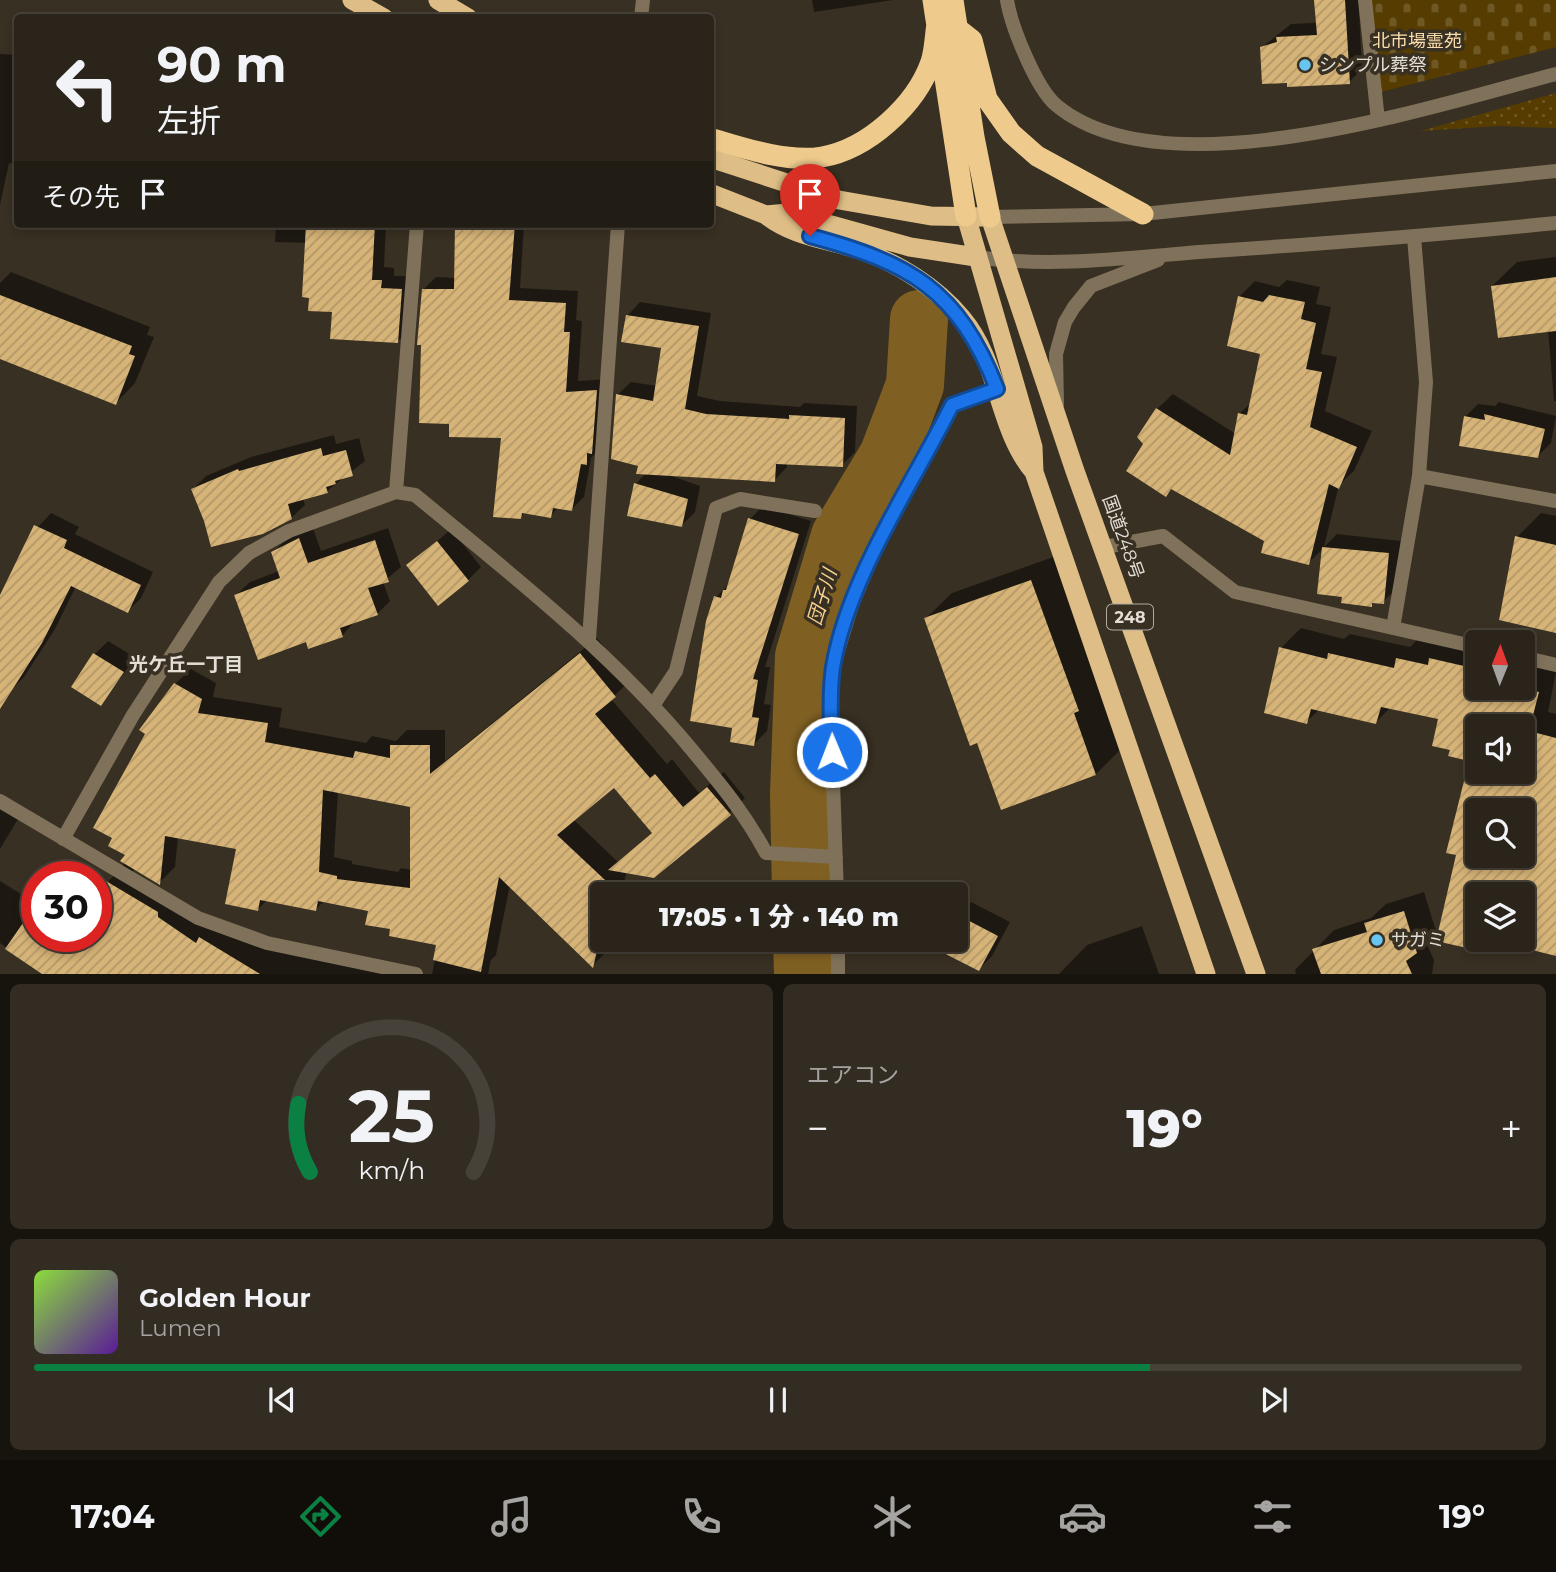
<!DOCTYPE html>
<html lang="ja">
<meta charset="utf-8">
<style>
:root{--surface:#2a241a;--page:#322c23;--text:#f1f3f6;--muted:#a5a4a2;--line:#464139;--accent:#0b8043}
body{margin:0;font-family:Montserrat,"Noto Sans JP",sans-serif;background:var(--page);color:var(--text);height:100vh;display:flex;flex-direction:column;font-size:26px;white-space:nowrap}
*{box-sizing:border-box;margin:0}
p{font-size:23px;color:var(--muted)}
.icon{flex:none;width:38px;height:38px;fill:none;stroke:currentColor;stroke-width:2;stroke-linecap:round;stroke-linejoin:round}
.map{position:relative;height:974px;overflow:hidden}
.details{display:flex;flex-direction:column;gap:10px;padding:10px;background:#17140e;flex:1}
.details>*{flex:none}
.hud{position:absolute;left:14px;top:14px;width:700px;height:214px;border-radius:7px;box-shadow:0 4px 10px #0003,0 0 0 2px var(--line);background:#2a241a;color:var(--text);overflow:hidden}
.needle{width:46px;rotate:1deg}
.controls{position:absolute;left:1465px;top:630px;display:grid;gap:14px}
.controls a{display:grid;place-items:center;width:70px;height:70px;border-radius:7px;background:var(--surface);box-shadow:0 4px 10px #0003,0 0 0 2px var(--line);font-size:35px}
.speed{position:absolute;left:21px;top:861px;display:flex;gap:14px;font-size:35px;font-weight:700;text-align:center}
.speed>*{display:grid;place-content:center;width:91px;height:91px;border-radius:50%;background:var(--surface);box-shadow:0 4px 10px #0003,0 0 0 2px var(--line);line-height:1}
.speed .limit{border:10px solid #d22;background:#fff;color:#111}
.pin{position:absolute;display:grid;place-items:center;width:60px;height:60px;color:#fff;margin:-72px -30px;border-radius:50% 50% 50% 0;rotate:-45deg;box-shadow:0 0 7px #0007}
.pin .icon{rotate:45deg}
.me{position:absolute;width:77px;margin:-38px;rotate:359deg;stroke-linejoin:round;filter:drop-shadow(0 0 5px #0008)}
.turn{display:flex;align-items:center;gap:24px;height:147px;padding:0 28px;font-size:32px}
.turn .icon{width:91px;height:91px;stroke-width:2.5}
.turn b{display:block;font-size:49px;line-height:60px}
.then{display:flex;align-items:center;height:66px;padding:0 28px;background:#0003;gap:14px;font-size:26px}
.big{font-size:52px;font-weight:800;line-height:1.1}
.details .card{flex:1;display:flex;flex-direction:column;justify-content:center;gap:10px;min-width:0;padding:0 24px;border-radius:10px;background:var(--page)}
.details .dial{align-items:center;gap:0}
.dial svg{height:182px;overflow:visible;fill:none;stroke:var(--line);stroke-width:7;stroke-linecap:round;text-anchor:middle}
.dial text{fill:var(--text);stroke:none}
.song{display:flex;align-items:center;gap:21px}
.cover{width:84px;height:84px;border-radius:10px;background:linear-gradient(135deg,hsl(90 70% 55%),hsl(270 70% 35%))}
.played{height:7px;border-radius:4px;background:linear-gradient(90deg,var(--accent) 75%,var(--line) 75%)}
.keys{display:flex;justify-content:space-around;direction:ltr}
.heat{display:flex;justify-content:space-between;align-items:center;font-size:38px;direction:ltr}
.details .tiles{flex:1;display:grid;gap:10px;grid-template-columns:1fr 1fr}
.card:last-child{grid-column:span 2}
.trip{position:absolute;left:590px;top:882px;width:378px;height:70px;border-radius:7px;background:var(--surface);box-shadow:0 4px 10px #0003,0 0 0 2px var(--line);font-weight:800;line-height:70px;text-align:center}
.menu{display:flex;height:112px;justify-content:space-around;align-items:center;background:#110e0a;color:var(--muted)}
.menu .icon{width:49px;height:49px}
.menu .active{color:var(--accent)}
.menu b{font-size:32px;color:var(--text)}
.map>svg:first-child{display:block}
.green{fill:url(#green-dots)}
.cemetery{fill:url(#cemetery-stones)}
.shadow{fill:#0007;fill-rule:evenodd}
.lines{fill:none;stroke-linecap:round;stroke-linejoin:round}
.river{stroke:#806022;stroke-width:58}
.building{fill:url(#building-hatch);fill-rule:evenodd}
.minor{stroke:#80725a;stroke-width:14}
.tertiary{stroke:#80725a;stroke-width:14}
.trunk{stroke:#debe86;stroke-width:19}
.motorway{stroke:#eecb8d;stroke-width:21}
.route-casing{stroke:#114b97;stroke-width:18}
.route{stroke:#1a73e8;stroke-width:12}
.poi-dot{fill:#68c4f0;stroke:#383022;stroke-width:2.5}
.labels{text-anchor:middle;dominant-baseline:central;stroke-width:7;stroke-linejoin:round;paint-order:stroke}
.shield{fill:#383022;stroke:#b0aaa0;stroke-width:2}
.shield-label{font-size:16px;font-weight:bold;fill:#e3ded6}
.park-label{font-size:18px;fill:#f9ddac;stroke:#383022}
.poi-label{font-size:18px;fill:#e3ded6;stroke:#383022;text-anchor:start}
.street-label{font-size:18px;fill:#e3ded6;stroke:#383022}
.water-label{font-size:19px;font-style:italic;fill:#f8d28f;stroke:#383022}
.neighbourhood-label{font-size:19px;font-weight:bold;fill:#e3ded6;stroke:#383022}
</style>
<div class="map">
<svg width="1556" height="974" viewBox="0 0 1556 974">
<defs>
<pattern id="green-dots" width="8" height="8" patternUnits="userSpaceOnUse" patternTransform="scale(1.75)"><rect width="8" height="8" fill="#563c00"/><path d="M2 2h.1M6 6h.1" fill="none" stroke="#6e5824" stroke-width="1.8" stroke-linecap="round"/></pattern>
<pattern id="cemetery-stones" width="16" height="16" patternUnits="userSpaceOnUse" patternTransform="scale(1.75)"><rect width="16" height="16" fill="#563c00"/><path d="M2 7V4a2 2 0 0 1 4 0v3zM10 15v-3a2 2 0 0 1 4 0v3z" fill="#6e5824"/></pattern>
<pattern id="building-hatch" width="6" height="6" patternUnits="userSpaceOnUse" patternTransform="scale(1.75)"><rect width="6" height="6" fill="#d6b376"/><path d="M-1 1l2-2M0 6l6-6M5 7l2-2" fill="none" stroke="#b29768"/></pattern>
</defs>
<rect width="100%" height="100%" fill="#383022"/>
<path class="green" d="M1556,93V128L1499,126L1420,131Z"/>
<path class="cemetery" d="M1371,0H1556V47L1381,92Z"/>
<path class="shadow" d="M812,0H893L814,12Z
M1315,0H1367L1359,10L1362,69L1349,82L1261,48L1291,24L1332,22Z
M0,54L18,55V165L9,163L0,205Z
M257,224H386L384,267L394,268V276H415L411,328L397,342L334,311L307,243L275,242L276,225Z
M457,224H524L520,288L578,291L576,320L582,321L578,381L608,379L598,451L591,458L584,497L572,509L559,507L550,516L526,512L520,517L503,436L451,422L423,290L436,277L456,278Z
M1556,257V401H1554L1548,330L1492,286L1517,262Z
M11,272L150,327L147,335L154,337L135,383L116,403L0,357V283Z
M1287,280L1320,287L1316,304L1331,307L1321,354L1337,357L1325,411L1372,431L1354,471L1339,485L1324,547L1337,534L1401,541L1396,589L1383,602L1375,601L1371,605L1345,595L1324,548L1308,563L1172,488L1166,494L1146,444L1157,409L1173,394L1236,434L1239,414L1252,402L1262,352L1239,297L1255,281L1279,287Z
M640,302L711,313L697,396L720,401L800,407L804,403L857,406L855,452L842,465L787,463V467L774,481L666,474L700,486L695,512L682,525L636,484L646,473L640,465L617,395L631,382L657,386L663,347L627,316Z
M1499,402L1556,416L1551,443L1538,456L1465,417L1478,404L1495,406Z
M334,435L336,444L359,438L365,461L327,491L303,498L305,505L291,518L206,520L193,489L206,476L251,457Z
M763,506L811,521L765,667H770L764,704L771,705L767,731L754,744L734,727L716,597L730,583L750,519Z
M51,513L79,527L75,534L153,572L141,598L128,611L76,586L55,629L24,677L11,690L0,683V599L38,527Z
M1541,513L1556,516V631L1499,619L1517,537Z
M312,526L321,551L388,528L401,567L383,582L390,601L377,614L355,621L342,636L307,640L236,595L250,582L279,571L273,553L286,539Z
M451,529L481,567L468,580L409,566Z
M1056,556L1121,749L1096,774L978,741L926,618L952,593Z
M1301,628L1344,639L1350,634L1410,647L1418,639L1477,653V688H1522V664L1556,672L1548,712L1556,714V954L1498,940H1522V894H1477V940H1484L1475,948L1458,854L1472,760L1452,749L1441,718L1391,707L1376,722L1320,709L1306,722L1281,648ZM1477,726H1522V772H1477ZM1477,810H1522V856H1477Z
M597,638L631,680L611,699L667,764L672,759L699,793L724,772L745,798L729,813L627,871L621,894H602V940H610L608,950L593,965L510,884L496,955L491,960L488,974H432L438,944L392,928L370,910L325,900L316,909L267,900L258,909L238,847L178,837L175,867L160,882L136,868L132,872L245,940L415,974H45L0,943V881L37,904V936H96L107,883L126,862L175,684L191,669L216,683L213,697L282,708L279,727L366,743L372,736L396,741L407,730H445V761ZM614,785L653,832L618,862L573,819ZM338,791L411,806L412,870L401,868L398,872L352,864V861L334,857Z
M108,641L136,658L100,704L74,687L95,654Z
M0,795L24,809L0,849Z
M1424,892L1436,931L1426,942L1434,960L1432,974H1296L1295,970L1334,930L1371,918L1386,904Z
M971,902L1010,922L992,956L979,969L940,949L945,940H956V919Z
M1142,926L1159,974H1059L1087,945Z"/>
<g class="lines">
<path class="river" d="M801,894L799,794L804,656L840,536L888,456L915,385L919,319
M802,940L803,974"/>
</g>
<path class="building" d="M1314,0H1345L1350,84L1287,87V83L1262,84L1260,47L1277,42L1276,37L1317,35Z
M306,224H375L372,280H382L381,288L402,289L398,343L330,339L332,312L308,311L309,298L302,297Z
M455,224H515L509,300L566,303L564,332H570L566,392L597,390L592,454L587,453V465L581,464L572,511L553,508L551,518L522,513L521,519L493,517L501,438L449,437V424L419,423L421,345H417L422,289H454Z
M1556,277V331L1498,338L1491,286Z
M0,295L132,346L129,354L135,356L116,405L0,359Z
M1269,295L1305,302L1301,319L1316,323L1306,369L1322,372L1310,427L1357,447L1339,489L1329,484L1309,565L1261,553L1264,541L1171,489L1166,497L1126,471L1143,444L1137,437L1156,408L1230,455L1238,413L1247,415L1260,354L1227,346L1238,296L1263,302Z
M626,315L699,326L685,409L706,414L789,419V415L845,418L843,467L776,464L775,482L636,474L638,466L611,459L616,394L653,401L661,348L621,342Z
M1484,414L1545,429L1538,458L1459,446L1464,416L1485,420Z
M321,448L323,456L346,450L353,476L335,481L336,484L326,487L328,493L288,504L292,519L263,534L211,547L204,521L191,489L238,469L239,471Z
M634,483L688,499L682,527L627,516Z
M748,518L799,534L753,679L758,680L752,717L759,718L754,746L730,742L732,728L690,721L706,621L714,596L721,598L723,590H726Z
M34,525L67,540L64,548L141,585L128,613L71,586L42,643L0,709V595Z
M1515,536L1556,545V633L1499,620Z
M299,538L308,563L375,540L389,582L368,588L378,615L340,628L343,637L308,649L306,642L258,660L234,595L280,578L271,552Z
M437,541L469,581L438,606L406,565Z
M1322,547L1389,553L1384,604L1372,603V607L1341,603L1342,597L1317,594Z
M1031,580L1079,711L1074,713L1096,775L1001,810L977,743L970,746L924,618Z
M1279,647L1327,659L1328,653L1394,668L1396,658L1428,665L1429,658L1477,669V688H1522L1539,692L1529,731L1556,738V956L1491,940H1522V894H1477L1476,950L1436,941L1456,855L1446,853L1469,761L1448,756L1450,750L1432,746L1438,719L1381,707L1376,724L1311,709L1307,724L1264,713ZM1477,726H1522V772H1477ZM1477,810H1522V856H1477Z
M93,653L124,672L101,706L71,687Z
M580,653L616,697L595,714L650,778L655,774L683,807L707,787L731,815L654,878L608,870L652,833L614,788L557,835L620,894H602V929L593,968L499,877L481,972L433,960L436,945L389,936L390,929L365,925L368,911L318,901L316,911L260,900L258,911L225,904L236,849L165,836L160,885L120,861L125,855L108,846L112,838L93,828L145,734L139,730L174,683L202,699L198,713L268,723L265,742L353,758L355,751L390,758V745H430V774ZM323,790L410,807V888L337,879V876L319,872Z
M106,881L158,912V917L196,943L199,937L260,974H42L5,949L25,920L37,927V936H96V895Z
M1404,911L1417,953L1406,961L1412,974H1321L1312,949L1367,932L1364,923Z
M956,914L998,936L979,971L918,940H956Z"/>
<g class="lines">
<path class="minor" d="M1365,0L1378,120
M641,18L643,0
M1419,476L1556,501
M396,492L417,224
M1105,547L1163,536L1235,592L1477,647
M1393,628L1419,476L1426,382L1414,237
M589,639L618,224
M1522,657L1556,665
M654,704L676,671L716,508L740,499L815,511
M0,801L198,918L267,943L416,974
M63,839L133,715L219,582L249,553L289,531L396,492L415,495C512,575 611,652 692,750C721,785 744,812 766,853L836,857
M837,894L831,726L833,667L852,605L875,550L952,405L997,389
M838,940V974"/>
<path class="tertiary" d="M1007,0C1011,26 1036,88 1056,105C1163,195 1433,106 1556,74
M990,217L1143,214L1556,171
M976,257C1049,268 1126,258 1199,252C1319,244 1437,235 1556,223
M1057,404L1056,354L1065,322L1074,307L1091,286L1158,260"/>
<path class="trunk" d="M352,0L384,18
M438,0L468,18
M710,158L839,200L931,216L990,217L1075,471L1256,974
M710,193L766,215L788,213L910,247L976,257
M766,215C794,237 827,239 860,250C898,263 936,287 962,318C1000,363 997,428 1034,472
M966,216L1033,447L1034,472L1206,974"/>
<path class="motorway" d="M933,0L966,216
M953,0L974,137L990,217
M958,29L972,40L987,99L1011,133L1037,156L1143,214
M710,138C743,148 788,163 822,157C868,149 916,105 931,62C935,50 935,36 937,24"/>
</g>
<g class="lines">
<g class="route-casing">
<path id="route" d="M810,236C910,263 958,289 997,389L952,405C912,485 848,578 833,667C829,694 831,725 832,752"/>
</g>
<use href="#route" class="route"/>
</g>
<g class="poi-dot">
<circle cx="1305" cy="65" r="7"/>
<circle cx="1377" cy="940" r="7"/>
</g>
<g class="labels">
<rect class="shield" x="1107" y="604.5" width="46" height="25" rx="5"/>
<g class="shield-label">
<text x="1130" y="617">248</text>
</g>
<g class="park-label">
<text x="1417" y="41">北市場霊苑</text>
</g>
<g class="poi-label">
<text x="1319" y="65">シンプル葬祭</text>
<text x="1391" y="940">サガミ</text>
</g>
<g class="street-label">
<text transform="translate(1123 537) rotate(70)">国道248号</text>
</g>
<g class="water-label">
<text transform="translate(822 597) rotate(-73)">団子川</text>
</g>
<g class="neighbourhood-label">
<text x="186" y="664">光ケ丘一丁目</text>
</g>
</g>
</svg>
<div class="controls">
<a><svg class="needle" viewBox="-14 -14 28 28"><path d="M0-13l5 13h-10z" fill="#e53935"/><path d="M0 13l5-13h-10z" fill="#a5a4a2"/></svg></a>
<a><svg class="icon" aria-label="sound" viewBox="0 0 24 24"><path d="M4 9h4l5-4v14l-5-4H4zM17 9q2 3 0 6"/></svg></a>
<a><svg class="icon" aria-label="search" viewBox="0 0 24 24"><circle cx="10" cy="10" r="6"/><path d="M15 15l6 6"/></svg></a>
<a><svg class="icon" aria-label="layers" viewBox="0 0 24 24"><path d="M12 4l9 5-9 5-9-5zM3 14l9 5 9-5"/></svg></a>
</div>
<div class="speed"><div class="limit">30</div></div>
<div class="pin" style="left:810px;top:236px;background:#d93025"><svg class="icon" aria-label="arrive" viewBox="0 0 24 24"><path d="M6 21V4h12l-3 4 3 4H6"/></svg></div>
<svg class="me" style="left:832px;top:752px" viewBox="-20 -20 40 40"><circle r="17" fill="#1a73e8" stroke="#fff" stroke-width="3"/><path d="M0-11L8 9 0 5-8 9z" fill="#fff"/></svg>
<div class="trip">17:05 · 1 分 · 140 m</div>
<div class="hud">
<div class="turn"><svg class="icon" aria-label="left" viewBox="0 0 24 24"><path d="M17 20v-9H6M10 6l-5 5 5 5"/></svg><div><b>90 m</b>左折</div></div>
<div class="then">その先<svg class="icon" aria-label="arrive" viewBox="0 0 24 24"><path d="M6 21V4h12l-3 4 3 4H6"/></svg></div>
</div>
</div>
<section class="details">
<div class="tiles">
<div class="card dial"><svg viewBox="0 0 100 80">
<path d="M14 69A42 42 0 1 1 86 69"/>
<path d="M14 69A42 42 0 0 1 9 39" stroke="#0b8043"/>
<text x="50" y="56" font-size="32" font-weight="700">25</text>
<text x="50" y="72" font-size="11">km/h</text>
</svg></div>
<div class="card"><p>エアコン</p>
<div class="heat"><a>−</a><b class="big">19°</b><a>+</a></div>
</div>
<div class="card">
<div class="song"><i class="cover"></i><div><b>Golden Hour</b><p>Lumen</p></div></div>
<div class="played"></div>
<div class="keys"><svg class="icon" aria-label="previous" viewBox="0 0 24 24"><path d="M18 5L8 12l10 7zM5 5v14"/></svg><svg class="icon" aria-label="pause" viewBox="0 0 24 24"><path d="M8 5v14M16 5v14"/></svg><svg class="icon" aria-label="next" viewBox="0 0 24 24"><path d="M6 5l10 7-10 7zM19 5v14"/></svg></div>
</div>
</div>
</section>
<nav class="menu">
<b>17:04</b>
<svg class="icon active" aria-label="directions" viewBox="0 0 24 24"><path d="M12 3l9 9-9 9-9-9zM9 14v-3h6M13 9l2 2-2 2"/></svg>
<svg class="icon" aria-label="music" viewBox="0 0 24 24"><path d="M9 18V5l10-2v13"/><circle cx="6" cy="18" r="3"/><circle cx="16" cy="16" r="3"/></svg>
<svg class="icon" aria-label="phone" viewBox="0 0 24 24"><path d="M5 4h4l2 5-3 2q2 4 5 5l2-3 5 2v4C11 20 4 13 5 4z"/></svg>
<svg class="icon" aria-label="climate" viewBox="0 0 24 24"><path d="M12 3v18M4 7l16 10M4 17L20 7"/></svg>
<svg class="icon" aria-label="car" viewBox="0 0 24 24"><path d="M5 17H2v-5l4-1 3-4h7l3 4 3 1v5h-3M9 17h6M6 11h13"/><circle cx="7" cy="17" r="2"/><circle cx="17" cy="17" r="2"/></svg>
<svg class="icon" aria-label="filters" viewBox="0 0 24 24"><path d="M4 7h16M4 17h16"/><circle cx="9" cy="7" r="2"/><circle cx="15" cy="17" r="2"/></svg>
<b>19°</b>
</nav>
